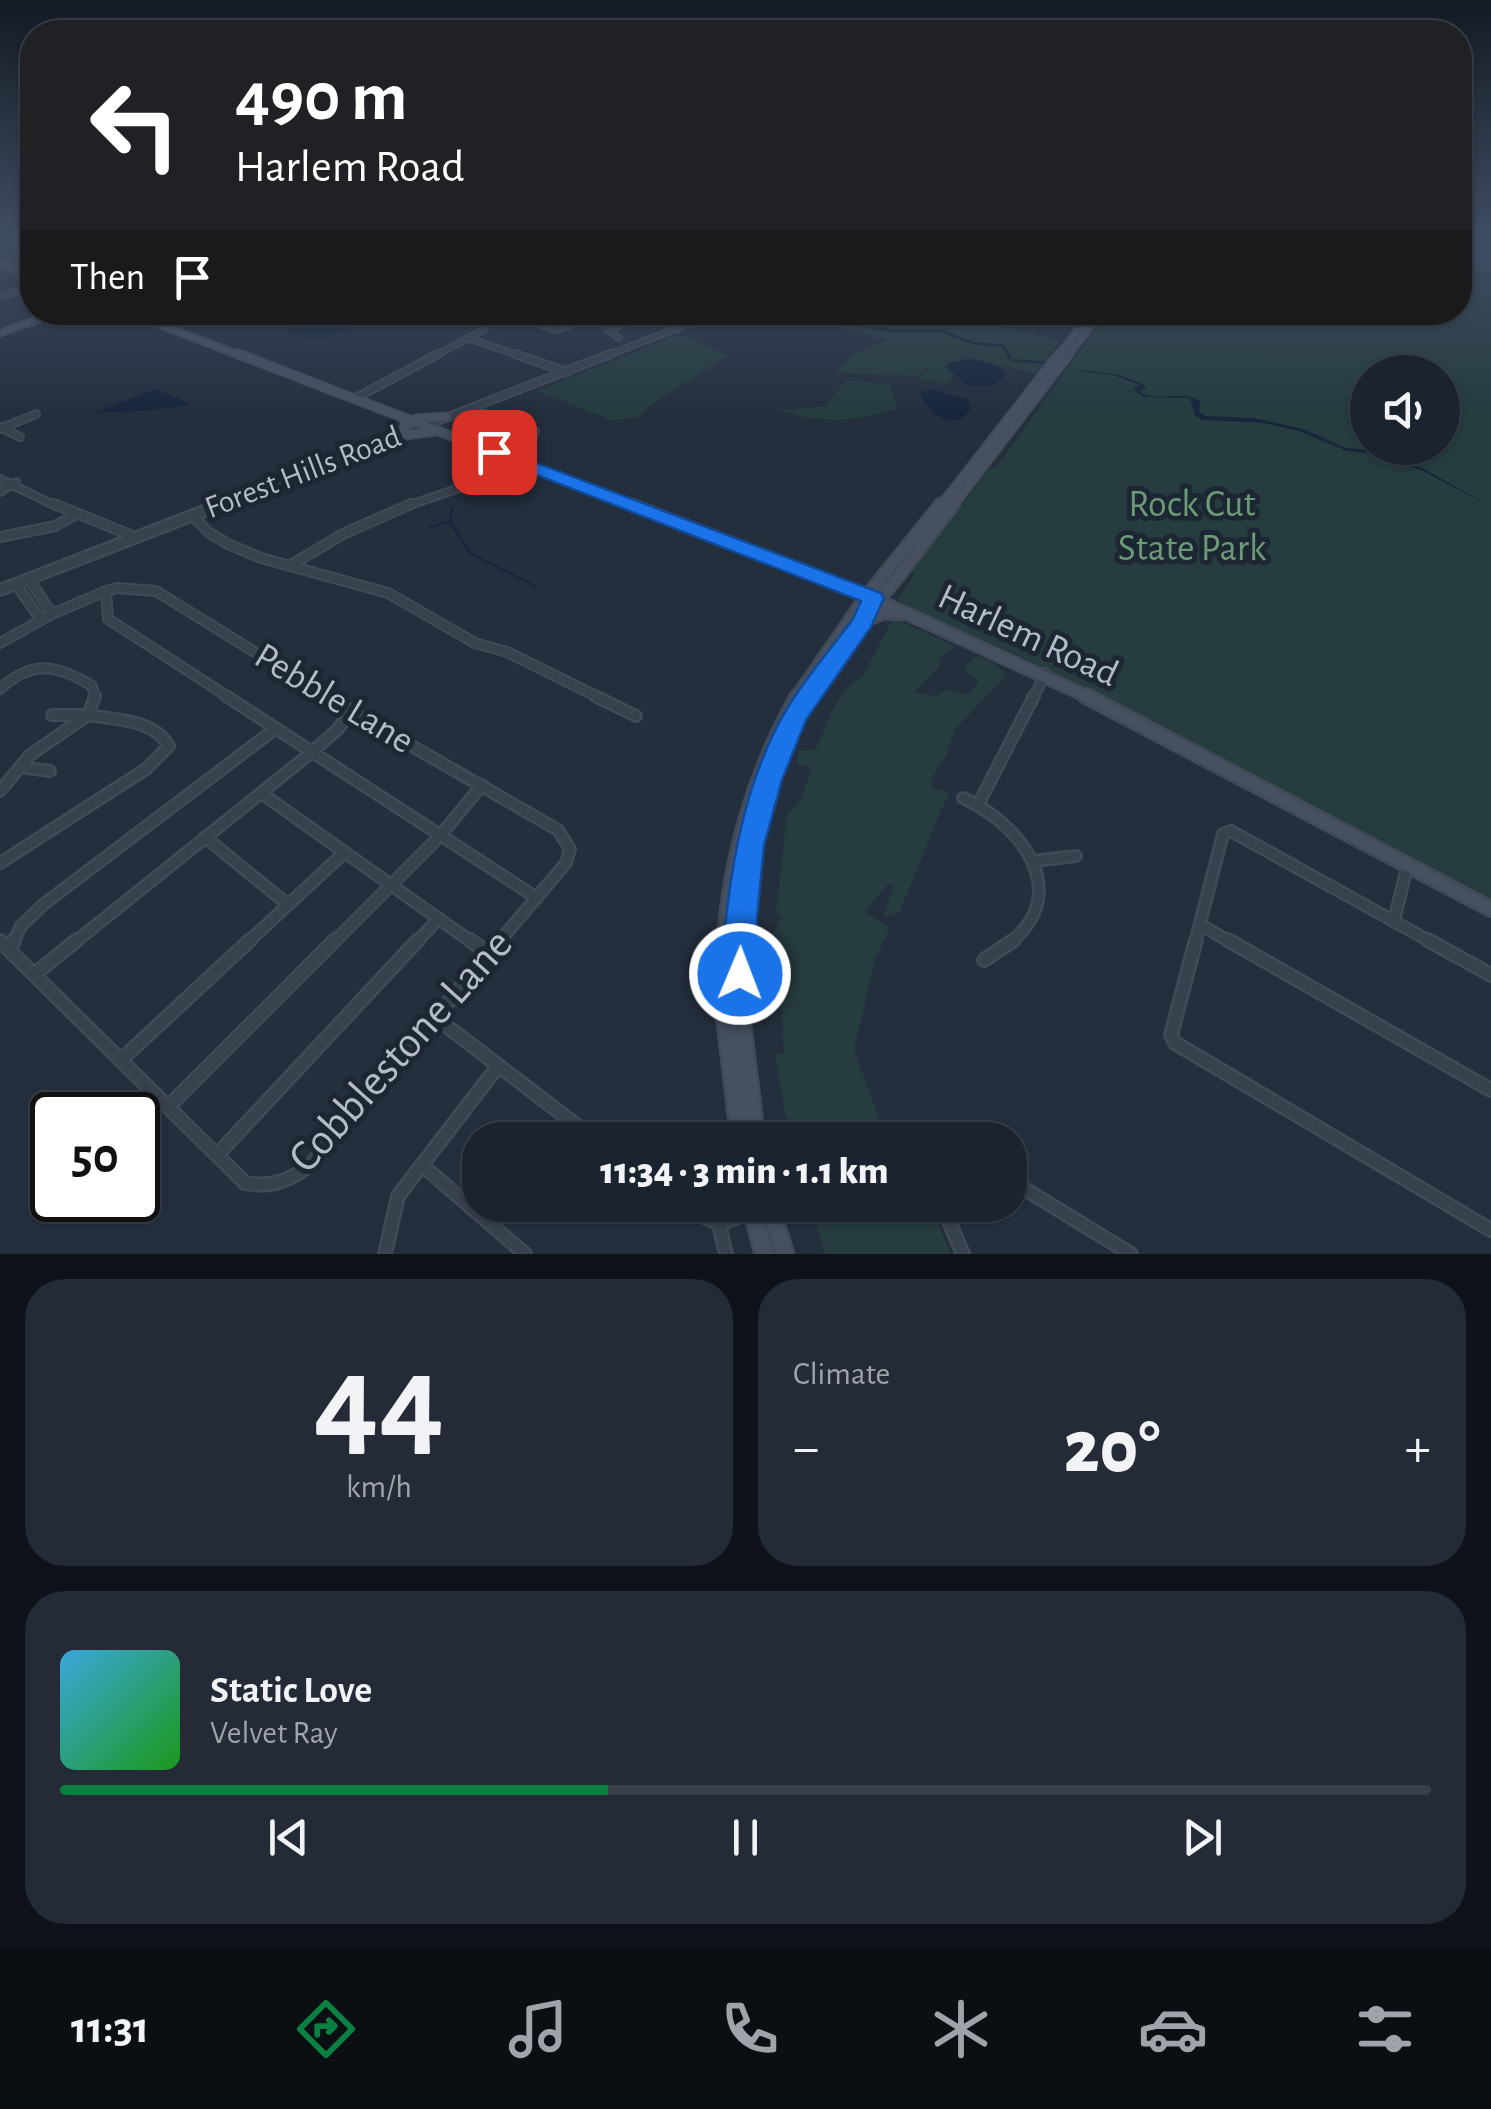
<!DOCTYPE html>
<meta charset="utf-8">
<style>
:root{--surface:#1b232e;--page:#242b36;--text:#f1f3f6;--muted:#a0a4aa;--line:#39404a;--accent:#0b8043}
body{margin:0;font-family:"Alegreya Sans",sans-serif;background:var(--page);color:var(--text);height:100vh;display:flex;flex-direction:column;font-size:38px;white-space:nowrap}
*{box-sizing:border-box;margin:0}
p{font-size:32px;color:var(--muted)}
.icon{flex:none;width:55px;height:55px;fill:none;stroke:currentColor;stroke-width:2;stroke-linecap:round;stroke-linejoin:round}
.map{position:relative;height:1254px;overflow:hidden}
.details{display:flex;flex-direction:column;gap:25px;padding:25px;background:#0f1319;flex:1}
.details>*{flex:none}
.hud{position:absolute;left:20px;top:20px;width:1452px;height:305px;border-radius:40px;box-shadow:0 2px 8px #0004,0 0 0 2px var(--line);background:#202124;color:#fff;overflow:hidden}
.buttons{position:absolute;left:1350px;top:355px;display:grid;gap:20px}
.buttons a{display:grid;place-items:center;width:110px;height:110px;border-radius:50%;background:var(--surface);box-shadow:0 2px 8px #0004,0 0 0 2px var(--line);font-size:50px}
.speed{position:absolute;left:30px;top:1092px;display:flex;gap:20px;font-size:50px;font-weight:700;text-align:center}
.speed>*{display:grid;place-content:center;width:130px;height:130px;border-radius:50%;background:var(--surface);box-shadow:0 2px 8px #0004,0 0 0 2px var(--line);line-height:1}
.speed .limit{border:5px solid #111;border-radius:15px;background:#fff;color:#111}
.pin{position:absolute;display:grid;place-items:center;width:85px;height:85px;color:#fff;margin:-42px;border-radius:20px;box-shadow:0 5px 15px #0006}
.me{position:absolute;width:110px;margin:-55px;rotate:1deg;stroke-linejoin:round;filter:drop-shadow(0 0 8px #0008)}
.turn{display:flex;align-items:center;gap:35px;height:210px;padding:0 50px;font-size:45px}
.turn .icon{width:130px;height:130px;stroke-width:2.5}
.turn b{display:block;font-size:70px;line-height:85px}
.then{display:flex;align-items:center;height:95px;padding:0 50px;background:#0003;gap:20px;font-size:38px}
.big{font-size:75px;font-weight:800;line-height:1.1}
.details .widget{flex:1;display:flex;flex-direction:column;justify-content:center;gap:15px;min-width:0;padding:0 35px;border-radius:40px;background:var(--page)}
.details .dial{align-items:center;gap:0}
.dial b{font-size:130px;line-height:1}
.song{display:flex;align-items:center;gap:30px}
.cover{width:120px;height:120px;border-radius:15px;background:linear-gradient(135deg,hsl(200 70% 55%),hsl(120 70% 35%))}
.played{height:10px;border-radius:5px;background:linear-gradient(90deg,var(--accent) 40%,var(--line) 40%)}
.keys{display:flex;justify-content:space-around;direction:ltr}
.heat{display:flex;justify-content:space-between;align-items:center;font-size:55px;direction:ltr}
.details .tiles{flex:1;display:grid;gap:25px;grid-template-columns:1fr 1fr}
.widget:last-child{grid-column:span 2}
.trip{position:absolute;left:462px;top:1122px;width:565px;height:100px;border-radius:40px;background:var(--surface);box-shadow:0 2px 8px #0004,0 0 0 2px var(--line);font-weight:800;line-height:100px;text-align:center}
.dock{display:flex;height:160px;justify-content:space-around;align-items:center;background:#0b0e12;color:var(--muted)}
.dock .icon{width:70px;height:70px}
.dock .selected{color:var(--accent)}
.dock b{font-size:45px;color:var(--text)}
.map>svg:first-child{display:block}
.green{fill:#263c3f;fill-rule:evenodd}
.water{fill:#17263c}
.lines{fill:none;stroke-linecap:round;stroke-linejoin:round}
.stream{stroke:#17263c;stroke-width:2.5}
.minor-far4-casing{stroke:#414a57;stroke-width:8}
.minor-far3-casing{stroke:#414a57;stroke-width:10}
.minor-far2-casing{stroke:#414a57;stroke-width:12}
.minor-far1-casing{stroke:#414a57;stroke-width:14}
.minor-casing{stroke:#414a57;stroke-width:16}
.tertiary-far2-casing{stroke:#414a57;stroke-width:8}
.tertiary-far1-casing{stroke:#414a57;stroke-width:10}
.tertiary-casing{stroke:#414a57;stroke-width:14}
.secondary-far4-casing{stroke:#414a57;stroke-width:9}
.secondary-far3-casing{stroke:#414a57;stroke-width:11}
.secondary-far2-casing{stroke:#414a57;stroke-width:15}
.secondary-far1-casing{stroke:#414a57;stroke-width:18}
.secondary-casing{stroke:#414a57;stroke-width:21}
.minor-far4{stroke:#38414e;stroke-width:5}
.minor-far3{stroke:#38414e;stroke-width:6}
.minor-far2{stroke:#38414e;stroke-width:8}
.minor-far1{stroke:#38414e;stroke-width:9}
.minor{stroke:#38414e;stroke-width:11}
.tertiary-far2{stroke:#38414e;stroke-width:5}
.tertiary-far1{stroke:#38414e;stroke-width:6}
.tertiary{stroke:#38414e;stroke-width:9}
.secondary-far4{stroke:#465061;stroke-width:6}
.secondary-far3{stroke:#465061;stroke-width:8}
.secondary-far2{stroke:#465061;stroke-width:10}
.secondary-far1{stroke:#465061;stroke-width:12}
.secondary{stroke:#465061;stroke-width:16}
.route{fill:#1a73e8;stroke:#114b97;stroke-width:2.5}
.labels{text-anchor:middle;dominant-baseline:central;stroke-width:10;stroke-linejoin:round;paint-order:stroke}
.far-street-label{font-size:32px;fill:#b4bcc9;stroke:#1d2633}
.park-label{font-size:38px;fill:#6b9a76;stroke:#1d2633}
.street-label{font-size:38px;fill:#b4bcc9;stroke:#1d2633}
.near-street-label{font-size:45px;fill:#b4bcc9;stroke:#1d2633}
</style>
<div class="map">
<svg width="1491" height="1254" viewBox="0 0 1491 1254">
<rect width="100%" height="100%" fill="#242f3e"/>
<path class="green" d="M1460,238H1491V905L1020,656L916,611L898,600L915,573L910,571L990,468L995,469L1107,313L1460,312ZM1368,372H1442V448H1368Z
M799,313H946L1059,341L1036,374L964,357L948,384L920,379L928,368L918,376L835,373L852,355L888,340L816,322Z
M678,335L729,355L651,405L637,418L611,420L537,391Z
M846,380L889,384L898,408C856,423 812,425 770,406L791,410L826,406Z
M893,618L956,647L940,658L939,668L914,692L936,696L946,689L968,695L979,682L963,669L976,656L993,662L1007,675L955,729L946,756L932,778L931,788L949,792L899,913L883,918L894,886L889,883L864,912L890,927L875,960L854,1050L887,1140H790L775,1053L784,1054L780,957L793,960L787,951L774,950L771,940L781,916L776,913L787,814L800,801L812,768L797,764L799,751L816,749L834,707L845,691L864,674Z
M817,1205H930L951,1254H825L811,1207Z"/>
<path class="water" d="M335,313H368C350,335 312,350 284,330L303,320Z
M971,359L998,366L1005,374C997,388 983,386 968,386L946,367L951,362Z
M1066,369C1093,371 1123,372 1147,387L1140,392C1159,403 1180,389 1200,401L1199,412L1206,416L1254,418L1303,429L1346,448L1380,451L1426,470L1491,507L1423,471L1377,454L1347,451L1299,431L1263,423L1202,420L1195,415L1190,398L1144,397L1133,389L1140,385L1112,375Z
M156,389L191,404C169,411 121,411 95,413Z
M931,389L967,399L971,410L959,420C937,421 929,411 920,393Z"/>
<g class="lines">
<path class="stream" d="M810,312L818,318L893,331H941L973,343L1004,346L1011,360L1047,363
M452,508L450,522L471,554L535,586
M428,528L448,522"/>
<g class="minor-far4-casing">
<path id="minor-far4" d="M1460,261L1491,267
M4,265L32,256
M0,297L32,287
M647,313L678,329
M520,318L557,330L606,312
M468,338L523,357
M619,338L608,330L654,312
M433,357L485,329"/>
</g>
<g class="minor-far3-casing">
<path id="minor-far3" d="M515,354L567,372
M354,399L438,354
M470,409L535,431L532,440L495,452
M0,427L20,437
M0,429L36,414
M0,479L58,507
M0,492L16,482
M404,507L486,479L514,460"/>
</g>
<g class="minor-far2-casing">
<path id="minor-far2" d="M54,504L135,537
M192,515L208,532L228,544L261,558L388,593L475,643L507,652L600,698
M0,537L55,526L75,515
M291,565L343,534L411,504
M29,579L52,614
M16,584L41,620
M106,591L108,619L230,698
M0,643L52,614L106,591L117,588L156,591L329,698
M0,689C32,660 57,664 92,686L95,698
M1033,698L1046,673"/>
</g>
<g class="minor-far1-casing">
<path id="minor-far1" d="M226,696L537,898
M325,696L558,830L570,849L566,863L498,943
M595,696L636,716
M52,715H88
M20,767L50,771
M0,791L30,755L88,715
M261,793L473,943
M963,798C1019,823 1074,891 1010,943
M978,805L1034,696
M205,837L287,904
M1033,861L1076,856
M0,863L146,769L169,746C153,719 116,720 88,715L95,696
M1394,921L1407,867
M1201,925L1232,943
M13,943L21,926L44,904L275,729
M74,943L312,752L338,729L350,711
M247,943L345,852
M333,943L440,836L482,785
M416,943L439,918
M1195,943L1223,834L1231,831L1433,943"/>
</g>
<g class="minor-casing">
<path id="minor" d="M470,940L489,954
M1196,940L1171,1035L1175,1043L1491,1230
M1228,940L1491,1090
M1428,940L1491,975
M0,941L245,1183C272,1188 290,1181 311,1164L501,940
M10,950L14,940
M984,960L1014,940
M36,973L77,940
M436,1018L596,1140
M122,1059L250,940
M169,1106L335,940
M217,1155L418,940
M422,1165L525,1254
M1010,1180L1131,1254
M681,1205L719,1224L754,1211
M942,1205L963,1254
M719,1224L726,1254
M385,1254L398,1196L498,1066"/>
</g>
<g class="tertiary-far2-casing">
<path id="tertiary-far2" d="M603,357L719,312"/>
</g>
<g class="tertiary-far1-casing">
<path id="tertiary-far1" d="M216,507L610,354"/>
</g>
<g class="tertiary-casing">
<path id="tertiary" d="M0,590L222,504"/>
</g>
<g class="secondary-far4-casing">
<path id="secondary-far4" d="M0,264L32,276
M127,312L244,357
M0,333L59,312
M1057,357L1092,312
M1067,357L1101,312"/>
</g>
<g class="secondary-far3-casing">
<path id="secondary-far3" d="M238,354L636,507
M416,419L447,417
M396,436L407,425L403,418
M397,436L435,431
M940,507L1059,354
M952,507L1069,354"/>
</g>
<g class="secondary-far2-casing">
<path id="secondary-far2" d="M629,504L864,594L1091,698
M864,621L883,613L901,614
M796,698L865,598L941,504
M809,698L871,606L891,586L954,504"/>
</g>
<g class="secondary-far1-casing">
<path id="secondary-far1" d="M1086,696L1491,909
M724,943C732,854 754,774 798,696
M739,943C747,857 763,769 811,696"/>
</g>
<g class="secondary-casing">
<path id="secondary" d="M725,940L724,1006L740,1140
M740,940V1009L756,1140
M751,1205L764,1254
M769,1205L785,1254"/>
</g>
<use href="#minor-far4" class="minor-far4"/>
<use href="#minor-far3" class="minor-far3"/>
<use href="#minor-far2" class="minor-far2"/>
<use href="#minor-far1" class="minor-far1"/>
<use href="#minor" class="minor"/>
<use href="#tertiary-far2" class="tertiary-far2"/>
<use href="#tertiary-far1" class="tertiary-far1"/>
<use href="#tertiary" class="tertiary"/>
<use href="#secondary-far4" class="secondary-far4"/>
<use href="#secondary-far3" class="secondary-far3"/>
<use href="#secondary-far2" class="secondary-far2"/>
<use href="#secondary-far1" class="secondary-far1"/>
<use href="#secondary" class="secondary"/>
</g>
<linearGradient id="sky" x2="0" y2="1"><stop stop-color="#141a22"/><stop offset="0.57" stop-color="#3f4d63"/><stop offset="1" stop-color="#3f4d63" stop-opacity="0"/></linearGradient>
<rect width="1491" height="414" fill="url(#sky)"/>
<path class="route" d="M494,447L881,593L884,598L871,627L806,720L782,780L764,846L757,918L756,974L752,985L740,990L729,985C719,962 725,927 728,902C736,837 752,769 785,712C804,679 831,649 853,619L861,601L488,456V448Z"/>
<g class="labels">
<g class="far-street-label">
<text transform="translate(303 472) rotate(-21)">Forest Hills Road</text>
</g>
<g class="park-label">
<text x="1192" y="505">Rock Cut<tspan x="1192" dy="44">State Park</tspan></text>
</g>
<g class="street-label">
<text transform="translate(1028 636) rotate(25)">Harlem Road</text>
<text transform="translate(334 699) rotate(31)">Pebble Lane</text>
</g>
<g class="near-street-label">
<text transform="translate(401 1051) rotate(-48)">Cobblestone Lane</text>
</g>
</g>
</svg>
<div class="buttons">
<a><svg class="icon" aria-label="sound" viewBox="0 0 24 24"><path d="M4 9h4l5-4v14l-5-4H4zM17 9q2 3 0 6"/></svg></a>
</div>
<div class="speed"><div class="limit">50</div></div>
<div class="pin" style="left:494px;top:452px;background:#d93025"><svg class="icon" aria-label="arrive" viewBox="0 0 24 24"><path d="M6 21V4h12l-3 4 3 4H6"/></svg></div>
<svg class="me" style="left:740px;top:974px" viewBox="-20 -20 40 40"><circle r="17" fill="#1a73e8" stroke="#fff" stroke-width="3"/><path d="M0-11L8 9 0 5-8 9z" fill="#fff"/></svg>
<div class="trip">11:34 · 3 min · 1.1 km</div>
<div class="hud">
<div class="turn"><svg class="icon" aria-label="left" viewBox="0 0 24 24"><path d="M17 20v-9H6M10 6l-5 5 5 5"/></svg><div><b>490 m</b>Harlem Road</div></div>
<div class="then">Then<svg class="icon" aria-label="arrive" viewBox="0 0 24 24"><path d="M6 21V4h12l-3 4 3 4H6"/></svg></div>
</div>
</div>
<section class="details">
<div class="tiles">
<div class="widget dial"><b>44</b><p>km/h</p></div>
<div class="widget"><p>Climate</p>
<div class="heat"><a>−</a><b class="big">20°</b><a>+</a></div>
</div>
<div class="widget">
<div class="song"><i class="cover"></i><div><b>Static Love</b><p>Velvet Ray</p></div></div>
<div class="played"></div>
<div class="keys"><svg class="icon" aria-label="previous" viewBox="0 0 24 24"><path d="M18 5L8 12l10 7zM5 5v14"/></svg><svg class="icon" aria-label="pause" viewBox="0 0 24 24"><path d="M8 5v14M16 5v14"/></svg><svg class="icon" aria-label="next" viewBox="0 0 24 24"><path d="M6 5l10 7-10 7zM19 5v14"/></svg></div>
</div>
</div>
</section>
<nav class="dock">
<b>11:31</b>
<svg class="icon selected" aria-label="directions" viewBox="0 0 24 24"><path d="M12 3l9 9-9 9-9-9zM9 14v-3h6M13 9l2 2-2 2"/></svg>
<svg class="icon" aria-label="music" viewBox="0 0 24 24"><path d="M9 18V5l10-2v13"/><circle cx="6" cy="18" r="3"/><circle cx="16" cy="16" r="3"/></svg>
<svg class="icon" aria-label="phone" viewBox="0 0 24 24"><path d="M5 4h4l2 5-3 2q2 4 5 5l2-3 5 2v4C11 20 4 13 5 4z"/></svg>
<svg class="icon" aria-label="climate" viewBox="0 0 24 24"><path d="M12 3v18M4 7l16 10M4 17L20 7"/></svg>
<svg class="icon" aria-label="car" viewBox="0 0 24 24"><path d="M5 17H2v-5l4-1 3-4h7l3 4 3 1v5h-3M9 17h6M6 11h13"/><circle cx="7" cy="17" r="2"/><circle cx="17" cy="17" r="2"/></svg>
<svg class="icon" aria-label="filters" viewBox="0 0 24 24"><path d="M4 7h16M4 17h16"/><circle cx="9" cy="7" r="2"/><circle cx="15" cy="17" r="2"/></svg>
</nav>
